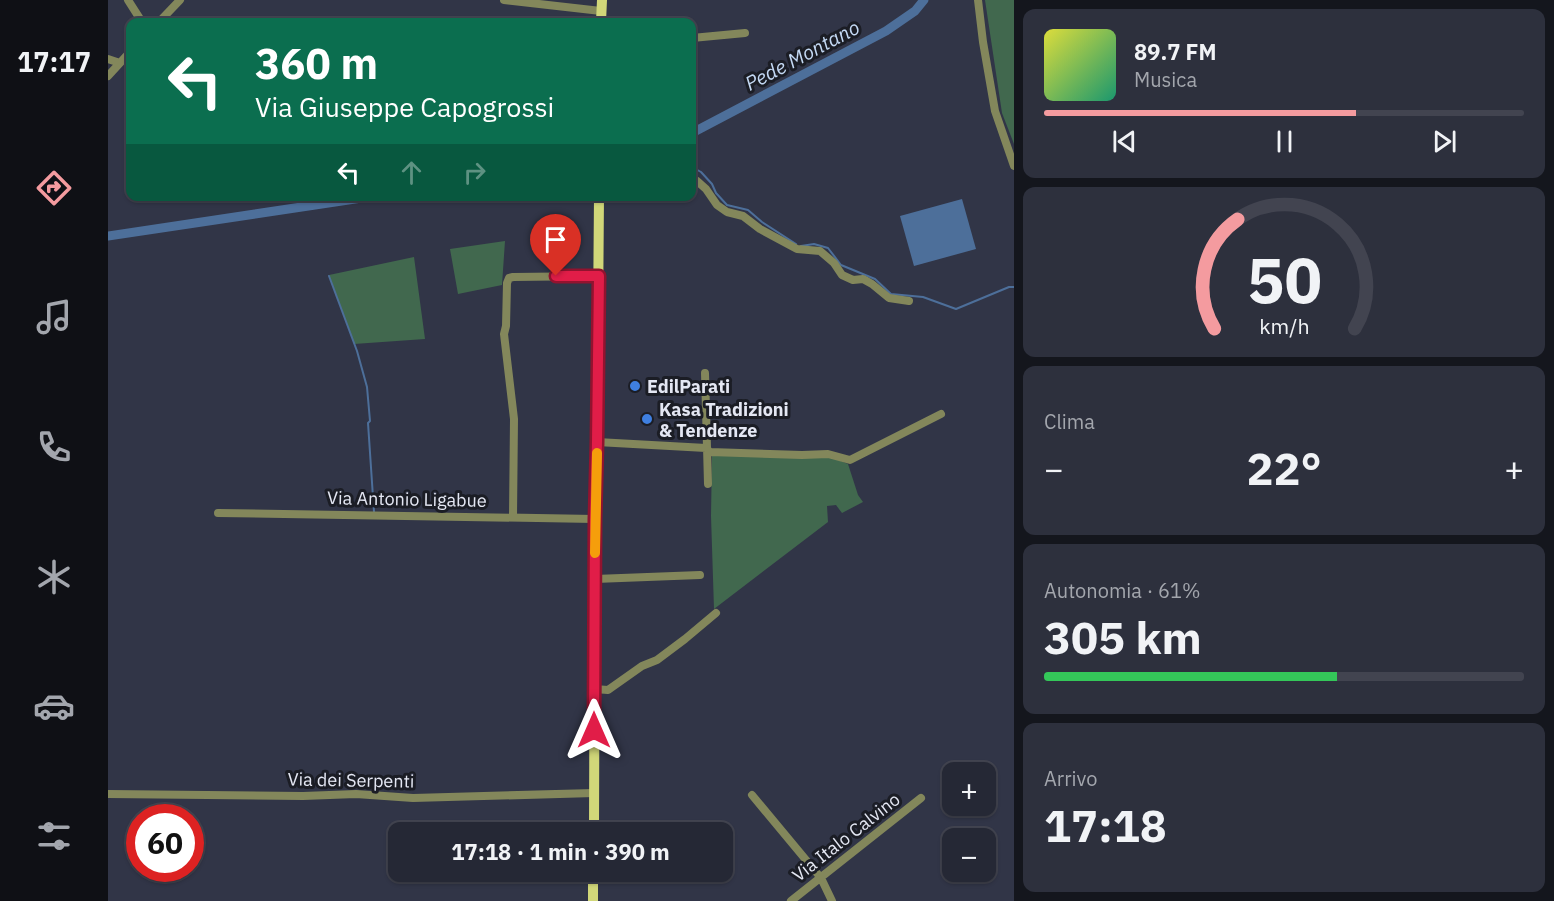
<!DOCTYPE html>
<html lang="it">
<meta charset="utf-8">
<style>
:root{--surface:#252835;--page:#2d303d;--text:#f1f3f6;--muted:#a3a6ad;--line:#424450;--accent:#f49b9f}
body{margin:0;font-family:"IBM Plex Sans",sans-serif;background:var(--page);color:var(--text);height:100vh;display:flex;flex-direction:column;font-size:22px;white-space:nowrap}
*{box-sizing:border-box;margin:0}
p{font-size:20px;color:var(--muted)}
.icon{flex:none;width:33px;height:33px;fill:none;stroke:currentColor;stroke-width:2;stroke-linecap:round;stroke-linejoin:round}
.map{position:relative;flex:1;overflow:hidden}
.details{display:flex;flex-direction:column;gap:9px;padding:9px;background:#14161d;width:540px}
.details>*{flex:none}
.guide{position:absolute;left:18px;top:18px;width:570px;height:183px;border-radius:12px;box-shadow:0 2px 4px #0004,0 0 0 2px var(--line);background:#0b6e4f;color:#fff;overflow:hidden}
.buttons{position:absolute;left:834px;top:762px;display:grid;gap:12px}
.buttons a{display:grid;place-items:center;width:54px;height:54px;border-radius:12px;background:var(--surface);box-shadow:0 2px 4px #0004,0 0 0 2px var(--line);font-size:30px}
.speed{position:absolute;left:18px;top:804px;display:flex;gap:12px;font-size:30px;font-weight:700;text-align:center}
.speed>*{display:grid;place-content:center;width:78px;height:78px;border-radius:50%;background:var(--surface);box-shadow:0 2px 4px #0004,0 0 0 2px var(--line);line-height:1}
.speed .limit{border:9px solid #d22;background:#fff;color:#111}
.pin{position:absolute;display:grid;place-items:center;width:51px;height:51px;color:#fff;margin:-62px -26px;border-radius:50% 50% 50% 0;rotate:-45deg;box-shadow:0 0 6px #0007}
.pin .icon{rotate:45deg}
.me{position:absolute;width:66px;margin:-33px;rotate:0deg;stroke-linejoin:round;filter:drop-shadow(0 0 4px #0008)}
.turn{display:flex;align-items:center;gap:21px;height:126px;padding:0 30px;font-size:27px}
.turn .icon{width:78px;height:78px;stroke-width:2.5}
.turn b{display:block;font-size:42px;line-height:51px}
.lanes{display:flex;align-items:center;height:57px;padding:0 30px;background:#0003;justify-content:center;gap:30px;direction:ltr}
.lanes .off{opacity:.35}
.big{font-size:45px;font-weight:700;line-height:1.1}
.details .card{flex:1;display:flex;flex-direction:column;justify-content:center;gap:9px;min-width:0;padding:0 21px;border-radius:12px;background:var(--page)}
.details .dial{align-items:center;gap:0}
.dial svg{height:156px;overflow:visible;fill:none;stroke:var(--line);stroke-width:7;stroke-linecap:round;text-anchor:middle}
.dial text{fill:var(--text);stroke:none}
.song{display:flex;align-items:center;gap:18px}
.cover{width:72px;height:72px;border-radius:9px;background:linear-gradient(135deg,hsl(60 70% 55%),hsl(160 70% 35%))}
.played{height:6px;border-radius:3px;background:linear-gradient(90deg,var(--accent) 65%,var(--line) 65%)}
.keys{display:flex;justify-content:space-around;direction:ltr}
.heat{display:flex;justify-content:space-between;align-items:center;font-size:33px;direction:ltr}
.charge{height:9px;border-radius:4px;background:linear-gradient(90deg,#34c759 61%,var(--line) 0)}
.trip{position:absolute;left:280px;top:822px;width:345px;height:60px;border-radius:12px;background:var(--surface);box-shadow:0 2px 4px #0004,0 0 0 2px var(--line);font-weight:700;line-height:60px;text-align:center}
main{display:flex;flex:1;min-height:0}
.dock{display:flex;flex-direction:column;width:108px;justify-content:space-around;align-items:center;background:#0f1015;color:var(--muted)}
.dock .icon{width:42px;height:42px}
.dock .on{color:var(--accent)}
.dock b{font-size:27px;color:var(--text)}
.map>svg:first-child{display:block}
.green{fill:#41684e}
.water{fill:#4d6f9a}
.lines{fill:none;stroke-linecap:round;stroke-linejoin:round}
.stream{stroke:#4d6f9a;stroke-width:2}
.canal{stroke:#4d6f9a;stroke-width:9}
.minor{stroke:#83875b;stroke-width:8}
.major{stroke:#d1d779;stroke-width:10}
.route-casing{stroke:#92132f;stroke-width:15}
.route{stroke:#e11d48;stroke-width:10}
.slow{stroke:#f59e0b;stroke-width:10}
.shop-dot{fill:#3f7fe0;stroke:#1b1d25;stroke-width:2}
.labels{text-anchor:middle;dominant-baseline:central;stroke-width:6;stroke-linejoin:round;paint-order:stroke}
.poi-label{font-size:18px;font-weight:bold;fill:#e4e7f3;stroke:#1b1d25;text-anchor:start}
.street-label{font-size:18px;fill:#e4e7f3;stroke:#1b1d25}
.water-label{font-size:20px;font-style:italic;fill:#c4d9f4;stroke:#1b1d25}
</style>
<main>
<nav class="dock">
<b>17:17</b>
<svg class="icon on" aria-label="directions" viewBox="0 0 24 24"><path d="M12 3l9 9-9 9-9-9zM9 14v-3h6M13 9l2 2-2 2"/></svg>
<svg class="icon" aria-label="music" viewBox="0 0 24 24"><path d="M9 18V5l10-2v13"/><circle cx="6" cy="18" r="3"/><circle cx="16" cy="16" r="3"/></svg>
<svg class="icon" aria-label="phone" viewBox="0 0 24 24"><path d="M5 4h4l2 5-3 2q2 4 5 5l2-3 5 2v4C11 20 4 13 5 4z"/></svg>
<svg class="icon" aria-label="climate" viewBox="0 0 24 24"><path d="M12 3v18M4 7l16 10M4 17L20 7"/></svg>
<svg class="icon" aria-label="car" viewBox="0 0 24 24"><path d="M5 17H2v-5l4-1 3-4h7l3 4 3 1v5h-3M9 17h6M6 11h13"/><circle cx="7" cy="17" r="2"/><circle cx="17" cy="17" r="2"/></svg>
<svg class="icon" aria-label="filters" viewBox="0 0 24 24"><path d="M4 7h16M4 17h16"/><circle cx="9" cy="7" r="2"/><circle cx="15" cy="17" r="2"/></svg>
</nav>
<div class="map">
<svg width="906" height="901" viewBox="0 0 906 901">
<rect width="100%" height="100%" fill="#313547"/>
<path class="green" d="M877,0H906V144L894,113Z
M397,241L394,285L350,294L342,249Z
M306,257L317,339L246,344L221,275Z
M604,455L721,456L740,464L750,495L755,502L734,513L728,505L719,506L720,522L606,609L603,516Z"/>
<path class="water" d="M854,199L868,249L806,266L792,216Z"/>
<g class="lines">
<path class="stream" d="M584,167L593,172L604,184L608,193L619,205L640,210L654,222L688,244
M693,246L706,244L720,248L733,265L767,279L783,294L815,297L848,309L901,287H906
M221,276L249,351L259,387L262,421L260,423L266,512"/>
<path class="canal" d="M584,133L778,31L807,11L816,0
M0,236L267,196"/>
<path class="minor" d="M20,0L34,22
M396,0L493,11
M870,0L875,42L887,111L906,166
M51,22L72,0
M584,38L637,33
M0,59L12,63
M0,76L22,52
M584,180L589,181L598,189L609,205L619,212L635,216L652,229L689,249L712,251L726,263L734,275L745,280L755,279L764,284L781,298L801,301
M597,373L600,484
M489,442L598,448L602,452L694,455L720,454L742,460L833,414
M110,513L487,519
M405,517L406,419L396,334L398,326L399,283L401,278L405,277L491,276
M487,579L592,575
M486,689L500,690L534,666L549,660L577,639L608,613
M0,794L195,796L248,794L305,798L486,793
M644,795L713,878L724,901
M683,901L813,798"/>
<path class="major" d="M493,22L494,0
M486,832L487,519L489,442L491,196
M485,901V872"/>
</g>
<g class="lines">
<g class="route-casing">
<path id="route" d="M448,276H491L489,442L487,519L486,730"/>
</g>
<use href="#route" class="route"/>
<path class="slow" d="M487,553L489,453"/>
</g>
<g class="shop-dot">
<circle cx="527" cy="386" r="6"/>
<circle cx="539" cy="419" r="6"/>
</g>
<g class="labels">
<g class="poi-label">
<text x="539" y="386">EdilParati</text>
<text x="551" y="409">Kasa Tradizioni<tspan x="551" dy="21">&amp; Tendenze</tspan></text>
</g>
<g class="street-label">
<text transform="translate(299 499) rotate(1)">Via Antonio Ligabue</text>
<text transform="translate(243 780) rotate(1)">Via dei Serpenti</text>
<text transform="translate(738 837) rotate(-38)">Via Italo Calvino</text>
</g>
<g class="water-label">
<text transform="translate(694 55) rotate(-28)">Pede Montano</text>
</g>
</g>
</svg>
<div class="buttons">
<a>+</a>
<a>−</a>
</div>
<div class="speed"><div class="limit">60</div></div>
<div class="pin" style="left:448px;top:276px;background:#d93025"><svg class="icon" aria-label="arrive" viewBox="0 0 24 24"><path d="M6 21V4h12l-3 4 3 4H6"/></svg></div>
<svg class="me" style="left:486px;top:730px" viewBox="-20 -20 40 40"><path d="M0-17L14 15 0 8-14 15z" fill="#e11d48" stroke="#fff" stroke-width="4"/></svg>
<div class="trip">17:18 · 1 min · 390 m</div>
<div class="guide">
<div class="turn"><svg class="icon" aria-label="left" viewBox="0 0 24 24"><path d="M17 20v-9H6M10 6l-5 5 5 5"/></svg><div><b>360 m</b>Via Giuseppe Capogrossi</div></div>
<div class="lanes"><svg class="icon" aria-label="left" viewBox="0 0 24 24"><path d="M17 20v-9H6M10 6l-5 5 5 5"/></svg><svg class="icon off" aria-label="ahead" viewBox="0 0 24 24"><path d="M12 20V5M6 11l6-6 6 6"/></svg><svg class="icon off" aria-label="right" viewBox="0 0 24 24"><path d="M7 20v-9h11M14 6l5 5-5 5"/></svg></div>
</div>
</div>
<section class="details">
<div class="card">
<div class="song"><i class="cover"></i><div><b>89.7 FM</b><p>Musica</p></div></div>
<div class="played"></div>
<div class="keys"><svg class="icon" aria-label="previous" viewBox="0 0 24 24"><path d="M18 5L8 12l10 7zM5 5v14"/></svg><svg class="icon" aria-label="pause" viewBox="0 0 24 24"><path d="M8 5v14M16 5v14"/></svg><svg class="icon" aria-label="next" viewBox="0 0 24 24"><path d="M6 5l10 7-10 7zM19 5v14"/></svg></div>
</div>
<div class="card dial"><svg viewBox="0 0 100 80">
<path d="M14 69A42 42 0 1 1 86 69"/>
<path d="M14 69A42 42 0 0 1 26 13" stroke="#f49b9f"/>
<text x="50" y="56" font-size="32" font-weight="700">50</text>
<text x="50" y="72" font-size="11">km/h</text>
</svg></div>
<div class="card"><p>Clima</p>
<div class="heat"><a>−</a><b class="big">22°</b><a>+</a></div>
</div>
<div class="card"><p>Autonomia · 61%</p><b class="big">305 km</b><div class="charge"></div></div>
<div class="card"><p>Arrivo</p><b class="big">17:18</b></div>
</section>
</main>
